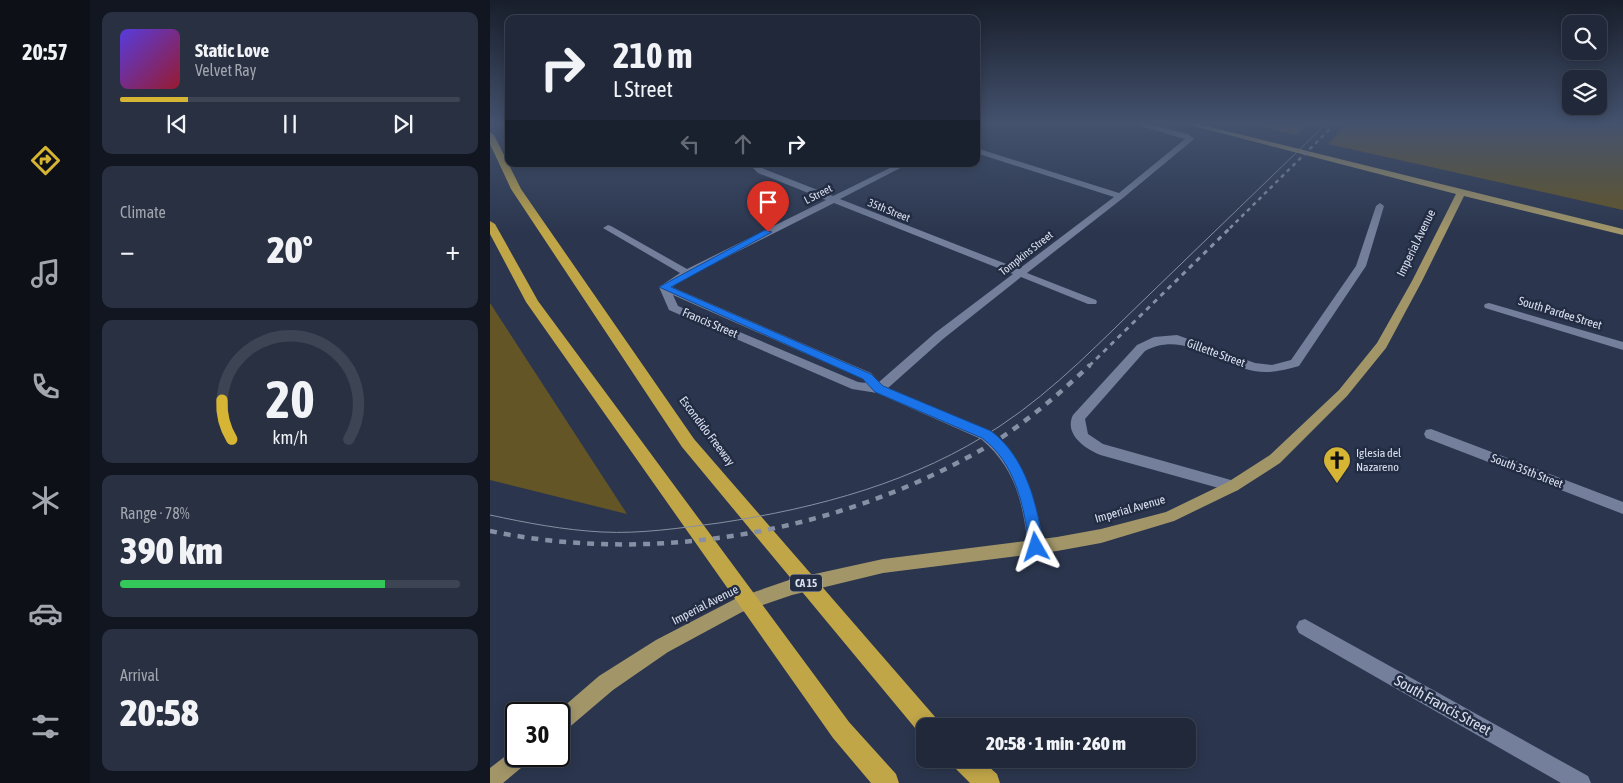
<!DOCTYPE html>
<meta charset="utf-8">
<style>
:root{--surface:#20283a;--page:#283042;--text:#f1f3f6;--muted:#a2a6af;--line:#3d4454;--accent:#d6b534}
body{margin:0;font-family:"Asap Condensed",sans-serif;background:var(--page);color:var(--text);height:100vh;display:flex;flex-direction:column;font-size:19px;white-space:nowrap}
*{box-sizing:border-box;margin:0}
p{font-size:16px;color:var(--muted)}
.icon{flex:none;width:28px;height:28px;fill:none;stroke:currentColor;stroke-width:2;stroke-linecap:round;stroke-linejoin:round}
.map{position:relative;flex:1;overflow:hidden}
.panel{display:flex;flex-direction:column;gap:12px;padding:12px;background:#121620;width:400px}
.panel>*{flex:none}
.top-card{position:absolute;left:15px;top:15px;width:475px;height:152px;border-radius:10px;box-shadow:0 2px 12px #0003,0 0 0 1px var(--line);background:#20283a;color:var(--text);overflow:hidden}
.tools{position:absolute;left:1072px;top:15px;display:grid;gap:10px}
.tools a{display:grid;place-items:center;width:45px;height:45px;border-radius:10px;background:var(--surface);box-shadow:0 2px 12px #0003,0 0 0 1px var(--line);font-size:25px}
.speed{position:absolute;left:15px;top:702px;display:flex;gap:10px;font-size:25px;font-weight:700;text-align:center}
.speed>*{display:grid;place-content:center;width:65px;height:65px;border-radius:50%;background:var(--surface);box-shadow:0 2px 12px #0003,0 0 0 1px var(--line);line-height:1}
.speed .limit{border:2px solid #111;border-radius:8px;background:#fff;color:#111}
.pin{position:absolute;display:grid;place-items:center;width:42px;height:42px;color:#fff;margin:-51px -21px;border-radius:50% 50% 50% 0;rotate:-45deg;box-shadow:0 0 5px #0007}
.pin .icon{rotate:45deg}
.me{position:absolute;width:55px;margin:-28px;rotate:354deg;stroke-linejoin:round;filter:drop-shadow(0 0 4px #0008)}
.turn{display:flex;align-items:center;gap:18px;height:105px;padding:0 25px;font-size:22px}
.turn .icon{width:65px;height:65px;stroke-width:2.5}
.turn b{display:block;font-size:35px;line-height:42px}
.lanes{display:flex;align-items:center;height:48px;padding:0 25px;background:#0003;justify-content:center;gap:25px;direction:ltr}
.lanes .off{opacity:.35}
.big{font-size:38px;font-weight:800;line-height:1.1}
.panel .tile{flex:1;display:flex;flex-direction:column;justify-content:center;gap:8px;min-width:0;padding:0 18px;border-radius:10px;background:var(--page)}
.panel .dial{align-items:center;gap:0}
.dial svg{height:130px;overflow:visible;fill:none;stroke:var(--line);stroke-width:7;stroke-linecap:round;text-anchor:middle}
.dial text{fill:var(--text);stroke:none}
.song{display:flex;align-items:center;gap:15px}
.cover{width:60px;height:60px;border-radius:8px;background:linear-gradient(135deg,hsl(250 70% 55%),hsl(350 70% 35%))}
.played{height:5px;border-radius:2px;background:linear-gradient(90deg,var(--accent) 20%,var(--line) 20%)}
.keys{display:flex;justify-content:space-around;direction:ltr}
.heat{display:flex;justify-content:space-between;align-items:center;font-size:28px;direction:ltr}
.charge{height:8px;border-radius:4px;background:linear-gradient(90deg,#34c759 78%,var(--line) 0)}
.trip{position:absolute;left:426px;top:718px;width:280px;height:50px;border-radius:10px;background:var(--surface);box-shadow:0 2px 12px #0003,0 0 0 1px var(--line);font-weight:800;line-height:50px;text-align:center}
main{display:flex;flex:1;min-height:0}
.dock{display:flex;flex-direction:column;width:90px;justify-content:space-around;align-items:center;background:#0d1017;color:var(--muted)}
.dock .icon{width:35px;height:35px}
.dock .selected{color:var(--accent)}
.dock b{font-size:22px;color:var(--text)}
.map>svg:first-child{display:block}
.green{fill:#635525}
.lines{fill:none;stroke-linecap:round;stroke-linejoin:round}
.minor{fill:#737f9b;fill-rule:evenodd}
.major{fill:#a29669;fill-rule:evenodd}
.highway{fill:#c1a648;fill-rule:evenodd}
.tram{stroke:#868fa3;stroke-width:1}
.rail-far2{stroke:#868fa3;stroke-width:2.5;stroke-dasharray:4 4;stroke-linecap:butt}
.rail-far1{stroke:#868fa3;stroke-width:3;stroke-dasharray:5 5;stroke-linecap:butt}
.rail{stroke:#868fa3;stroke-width:4.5;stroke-dasharray:7 7;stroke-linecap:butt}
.route{fill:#1a73e8;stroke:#114b97}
.labels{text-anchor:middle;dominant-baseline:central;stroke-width:5;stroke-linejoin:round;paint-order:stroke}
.far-street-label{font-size:11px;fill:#d9e0f0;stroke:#222c43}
.shield{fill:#222c43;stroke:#a2aabc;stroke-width:1}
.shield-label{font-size:11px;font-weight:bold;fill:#d9e0f0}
.street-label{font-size:12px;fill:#d9e0f0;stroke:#222c43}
.poi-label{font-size:12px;fill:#d9e0f0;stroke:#222c43;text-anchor:start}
.near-street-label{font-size:15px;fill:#d9e0f0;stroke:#222c43}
</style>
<main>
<nav class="dock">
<b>20:57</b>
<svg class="icon selected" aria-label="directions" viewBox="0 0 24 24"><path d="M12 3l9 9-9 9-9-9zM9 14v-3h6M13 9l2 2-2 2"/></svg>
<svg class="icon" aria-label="music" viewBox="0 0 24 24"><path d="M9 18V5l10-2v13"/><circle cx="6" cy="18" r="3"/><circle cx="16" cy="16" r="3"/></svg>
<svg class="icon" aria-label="phone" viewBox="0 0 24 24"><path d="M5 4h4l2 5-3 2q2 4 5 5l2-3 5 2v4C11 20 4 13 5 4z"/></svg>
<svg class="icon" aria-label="climate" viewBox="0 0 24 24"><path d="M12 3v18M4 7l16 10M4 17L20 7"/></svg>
<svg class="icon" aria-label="car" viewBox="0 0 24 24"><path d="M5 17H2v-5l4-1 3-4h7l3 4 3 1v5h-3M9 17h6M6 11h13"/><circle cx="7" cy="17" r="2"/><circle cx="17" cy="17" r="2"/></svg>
<svg class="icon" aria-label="filters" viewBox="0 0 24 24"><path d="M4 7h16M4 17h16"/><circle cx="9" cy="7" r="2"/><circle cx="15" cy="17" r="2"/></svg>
</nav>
<section class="panel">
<div class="tile">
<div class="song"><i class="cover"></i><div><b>Static Love</b><p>Velvet Ray</p></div></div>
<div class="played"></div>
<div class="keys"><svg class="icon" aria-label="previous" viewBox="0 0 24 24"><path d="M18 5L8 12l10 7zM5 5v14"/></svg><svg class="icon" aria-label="pause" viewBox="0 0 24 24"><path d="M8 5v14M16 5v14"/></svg><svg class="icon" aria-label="next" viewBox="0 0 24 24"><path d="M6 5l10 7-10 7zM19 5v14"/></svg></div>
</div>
<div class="tile"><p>Climate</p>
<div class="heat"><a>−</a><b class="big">20°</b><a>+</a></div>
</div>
<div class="tile dial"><svg viewBox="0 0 100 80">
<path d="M14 69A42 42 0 1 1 86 69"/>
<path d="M14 69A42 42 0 0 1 8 45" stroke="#d6b534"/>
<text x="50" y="56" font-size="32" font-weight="700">20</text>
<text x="50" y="72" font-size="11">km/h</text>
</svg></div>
<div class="tile"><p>Range · 78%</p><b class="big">390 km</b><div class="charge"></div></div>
<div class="tile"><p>Arrival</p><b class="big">20:58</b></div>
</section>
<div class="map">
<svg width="1133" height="783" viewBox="0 0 1133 783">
<rect width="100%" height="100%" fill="#2b364e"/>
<path class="green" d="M750,122H821L806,135Z
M857,122H1133V210L838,144Z
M0,303L137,514L0,480Z"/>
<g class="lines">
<path class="minor" d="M492,122H500L486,130V125Z
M637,122H649L698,134L704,139L633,198L537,273L606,300L607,302L606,304H598L531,277L453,339L398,388L501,431C536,461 547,503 554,547L552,552L546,554L540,552L538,547C533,504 526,468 491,439L387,393L362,389L179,310L169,287L190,273L113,228L118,225L121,226L197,269L336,200L268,173L259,164H267L274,169L343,196L408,164H418L350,199L529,269L624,197L486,153V148L629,193L695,139ZM344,203L523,274L445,333L389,382L381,373L182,287L201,275ZM183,295L373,379L376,383L368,382L188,306Z
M890,203L894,206L876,266L809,366C794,370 780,374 764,371C727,364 693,330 655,351L595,419L598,434L613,444L748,482L750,486L748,490L743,492L614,456C598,451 573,435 583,415L647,345L664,337L687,335L765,363L782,365L801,360L866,266L886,206Z
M999,303L1133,342V350L995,308L994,306L995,304Z
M941,429L1133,502V514L936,438L934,434L936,430Z
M815,619L1098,776L1101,783H1071L809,633L806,627L809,621Z"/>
<path class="major" d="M688,122H700L1133,229V235L974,196L932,281L896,348L857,396L790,463L748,490L684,521L611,543L567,551L393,573L302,595L252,612L178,652L123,690L76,730L69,733V714H65L109,676L166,640L247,598L302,579L393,559L567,537L611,529L676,512L738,482L780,455L849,390L887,343L922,281L966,194Z
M26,748V756H40L37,763L13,783H0V768Z"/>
<path class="highway" d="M0,132L4,135L31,189L204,439L446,718L450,726H435V736L430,734L192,447L21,189L0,144Z
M0,221L5,224L48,301L359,722L406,774L409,783H381L343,738L36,302L0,234Z
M460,759H490L507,774L510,783H480L464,767Z"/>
<path class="tram" d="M0,515C37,523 74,530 112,532C151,534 190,528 229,523C328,508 426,482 510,426C566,389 613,339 661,293C720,236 779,179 838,122"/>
<path class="rail-far2" d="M740,228L847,122"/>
<path class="rail-far1" d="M599,366L741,227"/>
<path class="rail" d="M0,531C168,566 356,531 503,443C538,421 570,393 600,365"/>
</g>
<linearGradient id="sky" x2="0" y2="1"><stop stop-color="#181e2b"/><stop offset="0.53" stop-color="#44526e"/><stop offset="1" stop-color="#44526e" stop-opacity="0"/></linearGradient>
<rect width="1133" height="232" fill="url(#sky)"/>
<path class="route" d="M275,230L282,232L181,287L381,374L393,386L501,431C536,457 548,506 553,547L551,551L546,553L541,551L539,547C535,508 525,462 492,438L385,392L373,379L169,287Z"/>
<defs>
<g id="church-pin" transform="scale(1.4375)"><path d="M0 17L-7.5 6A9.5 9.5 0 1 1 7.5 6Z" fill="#d6b534" stroke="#222c43"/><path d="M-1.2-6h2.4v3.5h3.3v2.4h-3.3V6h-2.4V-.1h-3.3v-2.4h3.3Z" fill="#111"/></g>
</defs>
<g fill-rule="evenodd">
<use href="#church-pin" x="847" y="460"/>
</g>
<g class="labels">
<g class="far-street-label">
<text transform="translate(328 194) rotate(-27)">L Street</text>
<text transform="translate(399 210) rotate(22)">35th Street</text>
<text transform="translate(536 253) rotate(-38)">Tompkins Street</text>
</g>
<rect class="shield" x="300" y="574.5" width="32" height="17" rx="4"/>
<g class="shield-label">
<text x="316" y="583">CA 15</text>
</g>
<g class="street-label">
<text transform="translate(926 243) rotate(-64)">Imperial Avenue</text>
<text transform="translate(1070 313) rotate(17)">South Pardee Street</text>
<text transform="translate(220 323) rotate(23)">Francis Street</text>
<text transform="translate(726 353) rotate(20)">Gillette Street</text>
<text transform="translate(217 431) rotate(53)">Escondido Freeway</text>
<text transform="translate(1037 471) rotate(21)">South 35th Street</text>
<text transform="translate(640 509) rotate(-16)">Imperial Avenue</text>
<text transform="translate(215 605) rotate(-27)">Imperial Avenue</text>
</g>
<g class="poi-label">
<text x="866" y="453">Iglesia del<tspan x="866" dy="14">Nazareno</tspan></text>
</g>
<g class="near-street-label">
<text transform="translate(953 705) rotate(29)">South Francis Street</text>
</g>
</g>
</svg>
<div class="tools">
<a><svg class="icon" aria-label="search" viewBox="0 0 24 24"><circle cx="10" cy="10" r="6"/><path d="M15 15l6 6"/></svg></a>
<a><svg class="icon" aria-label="layers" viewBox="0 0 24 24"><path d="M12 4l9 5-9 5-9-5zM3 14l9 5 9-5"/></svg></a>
</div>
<div class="speed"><div class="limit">30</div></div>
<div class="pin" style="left:278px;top:232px;background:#d93025"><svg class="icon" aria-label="arrive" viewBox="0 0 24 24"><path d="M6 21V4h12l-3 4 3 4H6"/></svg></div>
<svg class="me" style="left:546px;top:547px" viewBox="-20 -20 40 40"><path d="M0-17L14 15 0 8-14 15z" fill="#1a73e8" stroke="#fff" stroke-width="4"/></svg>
<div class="trip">20:58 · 1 min · 260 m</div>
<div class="top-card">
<div class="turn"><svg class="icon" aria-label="right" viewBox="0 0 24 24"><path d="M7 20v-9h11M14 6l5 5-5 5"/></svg><div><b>210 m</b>L Street</div></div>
<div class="lanes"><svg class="icon off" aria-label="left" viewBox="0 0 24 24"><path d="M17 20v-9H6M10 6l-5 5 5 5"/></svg><svg class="icon off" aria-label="ahead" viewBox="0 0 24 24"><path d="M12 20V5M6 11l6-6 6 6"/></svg><svg class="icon" aria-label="right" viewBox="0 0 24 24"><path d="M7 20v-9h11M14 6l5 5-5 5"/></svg></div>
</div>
</div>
</main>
